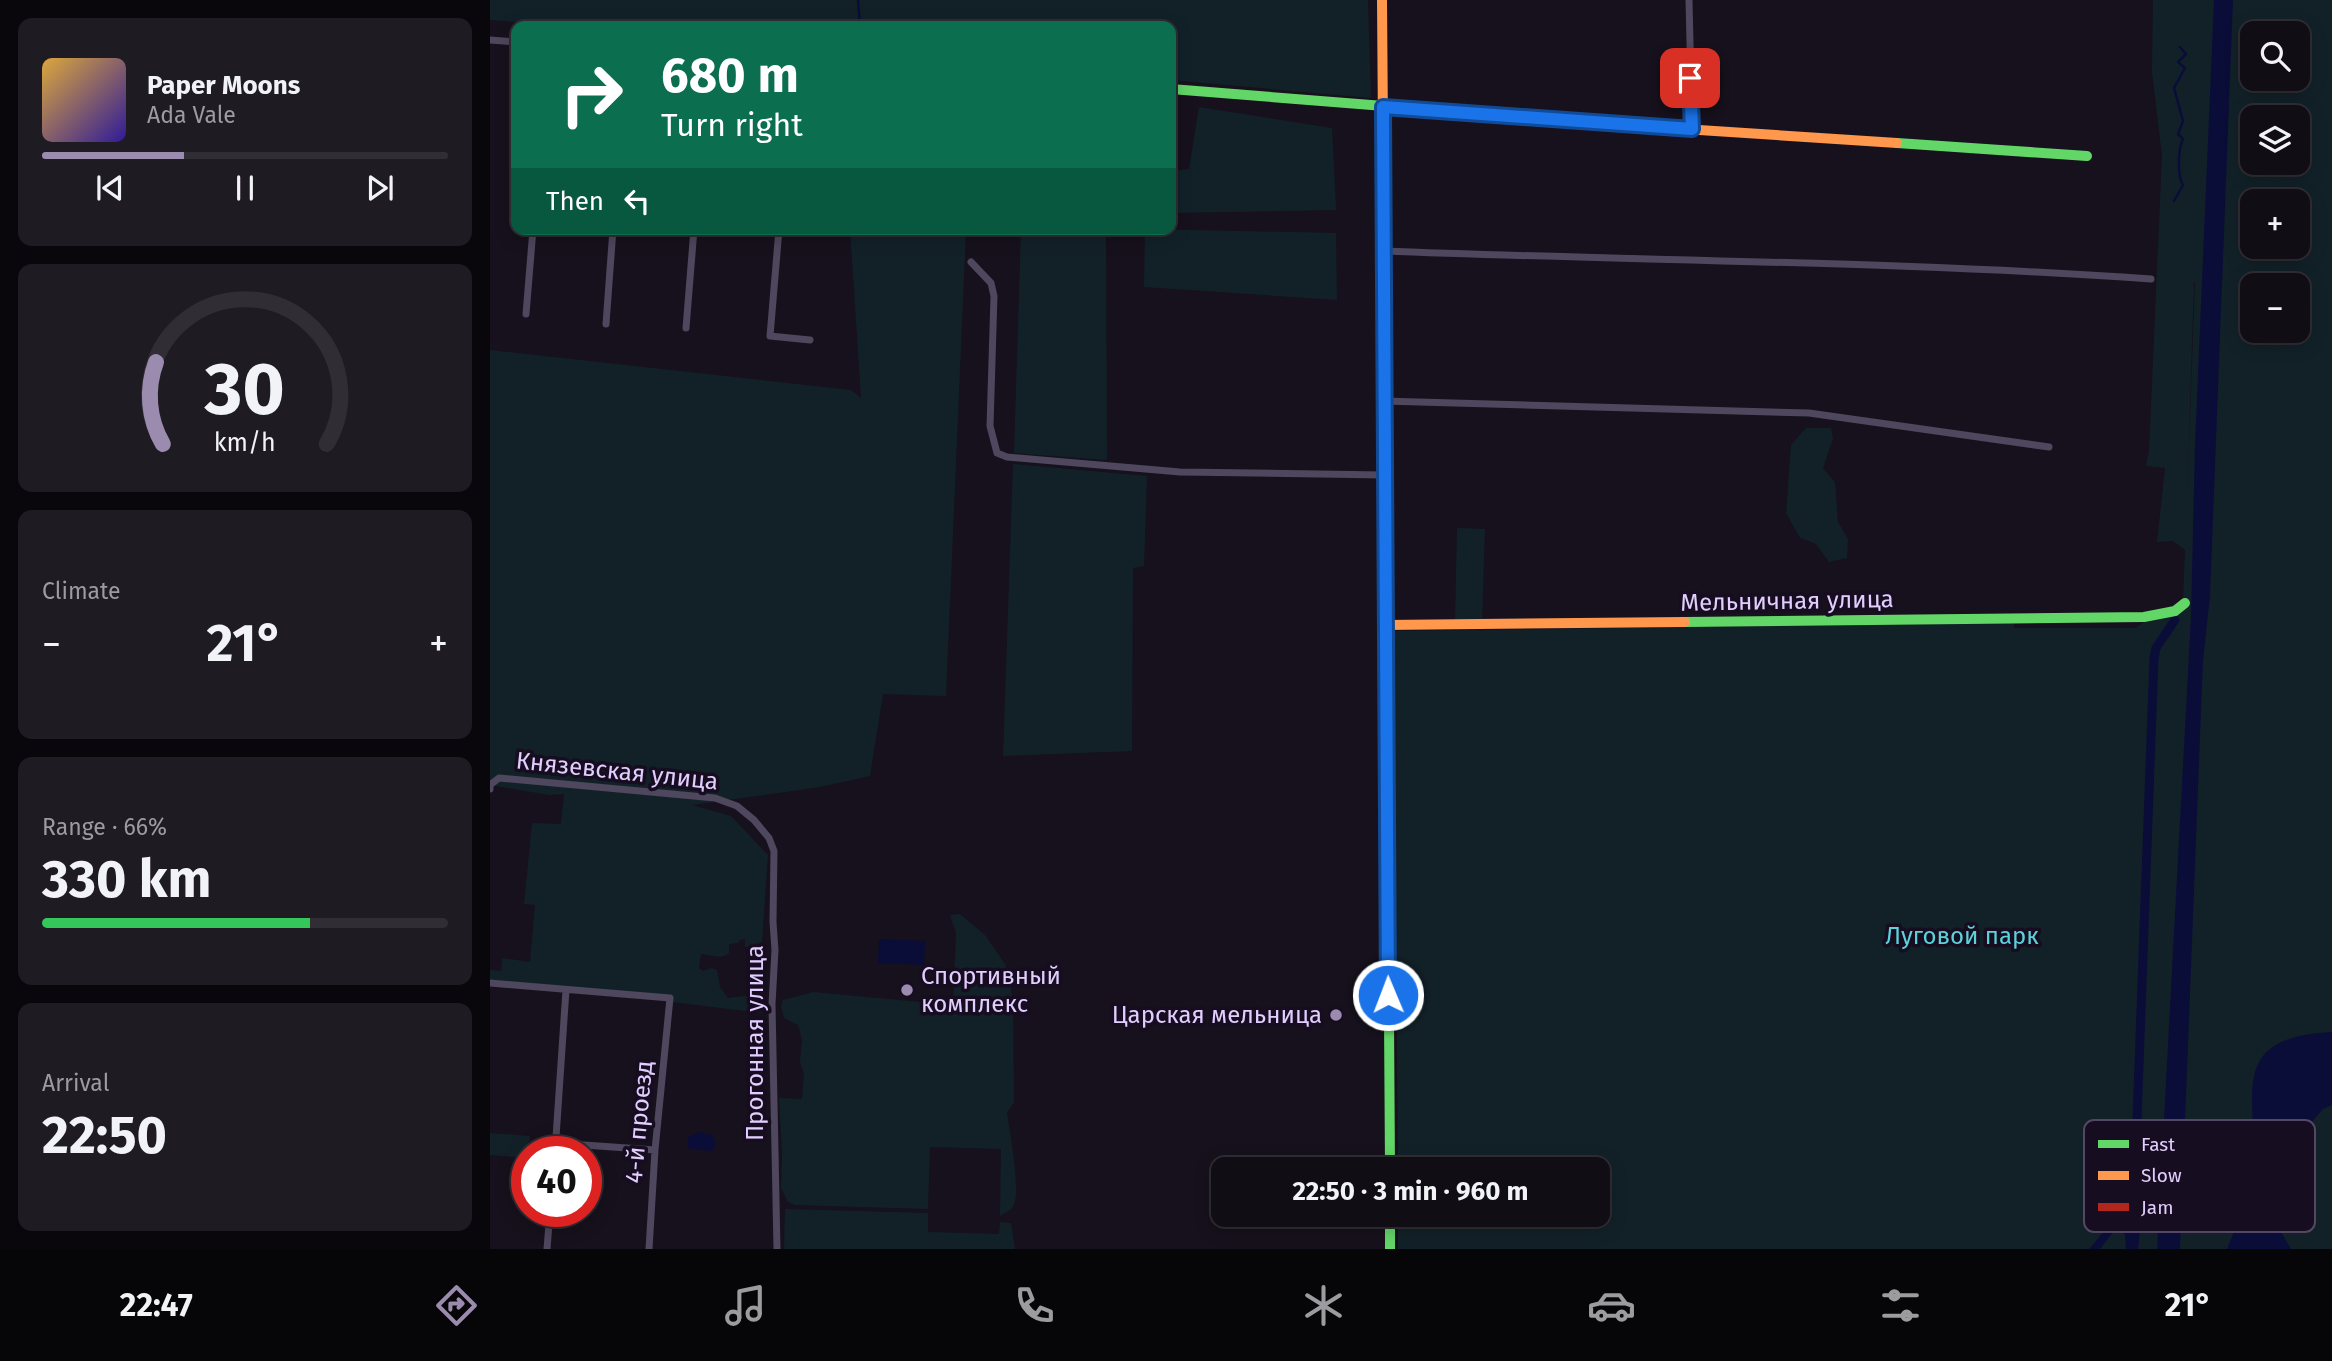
<!DOCTYPE html>
<meta charset="utf-8">
<style>
:root{--surface:#100d15;--page:#1e1b22;--text:#f1f3f6;--muted:#9c9ca0;--line:#302d34;--accent:#9b8caf}
body{margin:0;font-family:"Fira Sans",sans-serif;background:var(--page);color:var(--text);height:100vh;display:flex;flex-direction:column;font-size:26px;white-space:nowrap}
*{box-sizing:border-box;margin:0}
p{font-size:23px;color:var(--muted)}
.icon{flex:none;width:38px;height:38px;fill:none;stroke:currentColor;stroke-width:2;stroke-linecap:round;stroke-linejoin:round}
.map{position:relative;flex:1;overflow:hidden}
.side{display:flex;flex-direction:column;gap:18px;padding:18px;background:#09070c;width:490px}
.side>*{flex:none}
.hud{position:absolute;left:21px;top:21px;width:665px;height:214px;border-radius:14px;box-shadow:0 4px 18px #0003,0 0 0 2px var(--line);background:#0b6e4f;color:#fff;overflow:hidden}
.fabs{position:absolute;left:1750px;top:21px;display:grid;gap:14px}
.fabs a{display:grid;place-items:center;width:70px;height:70px;border-radius:14px;background:var(--surface);box-shadow:0 4px 18px #0003,0 0 0 2px var(--line);font-size:35px}
.speed{position:absolute;left:21px;top:1136px;display:flex;gap:14px;font-size:35px;font-weight:700;text-align:center}
.speed>*{display:grid;place-content:center;width:91px;height:91px;border-radius:50%;background:var(--surface);box-shadow:0 4px 18px #0003,0 0 0 2px var(--line);line-height:1}
.speed .limit{border:10px solid #d22;background:#fff;color:#111}
.pin{position:absolute;display:grid;place-items:center;width:60px;height:60px;color:#fff;margin:-30px;border-radius:14px;box-shadow:0 4px 10px #0006}
.me{position:absolute;width:77px;margin:-38px;rotate:359deg;stroke-linejoin:round;filter:drop-shadow(0 0 5px #0008)}
.turn{display:flex;align-items:center;gap:24px;height:147px;padding:0 35px;font-size:32px}
.turn .icon{width:91px;height:91px;stroke-width:2.5}
.turn b{display:block;font-size:49px;line-height:60px}
.then{display:flex;align-items:center;height:66px;padding:0 35px;background:#0003;gap:14px;font-size:26px}
.big{font-size:52px;font-weight:700;line-height:1.1}
.side .widget{flex:1;display:flex;flex-direction:column;justify-content:center;gap:10px;min-width:0;padding:0 24px;border-radius:14px;background:var(--page)}
.side .dial{align-items:center;gap:0}
.dial svg{height:182px;overflow:visible;fill:none;stroke:var(--line);stroke-width:7;stroke-linecap:round;text-anchor:middle}
.dial text{fill:var(--text);stroke:none}
.song{display:flex;align-items:center;gap:21px}
.cover{width:84px;height:84px;border-radius:10px;background:linear-gradient(135deg,hsl(40 70% 55%),hsl(250 70% 35%))}
.played{height:7px;border-radius:4px;background:linear-gradient(90deg,var(--accent) 35%,var(--line) 35%)}
.keys{display:flex;justify-content:space-around;direction:ltr}
.heat{display:flex;justify-content:space-between;align-items:center;font-size:38px;direction:ltr}
.charge{height:10px;border-radius:5px;background:linear-gradient(90deg,#34c759 66%,var(--line) 0)}
.trip{position:absolute;left:721px;top:1157px;width:399px;height:70px;border-radius:14px;background:var(--surface);box-shadow:0 4px 18px #0003,0 0 0 2px var(--line);font-weight:700;line-height:70px;text-align:center}
.tabs{display:flex;height:112px;justify-content:space-around;align-items:center;background:#060508;color:var(--muted)}
.tabs .icon{width:49px;height:49px}
.tabs .on{color:var(--accent)}
.tabs b{font-size:32px;color:var(--text)}
main{display:flex;flex:1;min-height:0}
.map>svg:first-child{display:block}
.green{fill:#122128;fill-rule:evenodd}
.water{fill:#0b0d39}
.lines{fill:none;stroke-linecap:round;stroke-linejoin:round}
.stream{stroke:#0b0d39;stroke-width:2.5}
.canal{stroke:#0b0d39;stroke-width:9}
.street{stroke:#4e475d;stroke-width:7}
.fast{stroke:#63d668;stroke-width:10}
.slow{stroke:#ff974d;stroke-width:10}
.jam{stroke:#b3261e;stroke-width:10}
.route-casing{stroke:#114b97;stroke-width:18}
.route{stroke:#1a73e8;stroke-width:12}
.poi-dot{fill:#9b8caf;stroke:#160d20;stroke-width:2.5}
.labels{text-anchor:middle;dominant-baseline:central;stroke-width:7;stroke-linejoin:round;paint-order:stroke}
.street-label{font-size:24px;fill:#e2cefe;stroke:#160d20}
.park-label{font-size:24px;fill:#5cd3db;stroke:#160d20}
.poi-label{font-size:24px;fill:#e2cefe;stroke:#160d20;text-anchor:start}
.key{fill:#160d20;stroke:#534763;stroke-width:2}
.key-label{font-size:19px;fill:#e2cefe}
</style>
<main>
<section class="side">
<div class="widget">
<div class="song"><i class="cover"></i><div><b>Paper Moons</b><p>Ada Vale</p></div></div>
<div class="played"></div>
<div class="keys"><svg class="icon" aria-label="previous" viewBox="0 0 24 24"><path d="M18 5L8 12l10 7zM5 5v14"/></svg><svg class="icon" aria-label="pause" viewBox="0 0 24 24"><path d="M8 5v14M16 5v14"/></svg><svg class="icon" aria-label="next" viewBox="0 0 24 24"><path d="M6 5l10 7-10 7zM19 5v14"/></svg></div>
</div>
<div class="widget dial"><svg viewBox="0 0 100 80">
<path d="M14 69A42 42 0 1 1 86 69"/>
<path d="M14 69A42 42 0 0 1 11 33" stroke="#9b8caf"/>
<text x="50" y="56" font-size="32" font-weight="700">30</text>
<text x="50" y="72" font-size="11">km/h</text>
</svg></div>
<div class="widget"><p>Climate</p>
<div class="heat"><a>−</a><b class="big">21°</b><a>+</a></div>
</div>
<div class="widget"><p>Range · 66%</p><b class="big">330 km</b><div class="charge"></div></div>
<div class="widget"><p>Arrival</p><b class="big">22:50</b></div>
</section>
<div class="map">
<svg width="1842" height="1249" viewBox="0 0 1842 1249">
<rect width="100%" height="100%" fill="#16111c"/>
<path class="green" d="M0,0H878L881,98L681,80V26H76L0,20Z
M1663,0H1842V1249H908V1215L1108,1214V1169H908L904,752L900,631L1524,623V628H1645C1653,624 1657,618 1665,613C1674,608 1684,606 1693,600L1695,550L1683,541L1667,542L1675,468L1656,466L1659,451L1672,156L1662,72ZM1762,33H1808V79H1762ZM1762,117H1808V163H1762ZM1762,201H1808V247H1762ZM1705,282L1697,500L1704,282ZM1762,285H1808V331H1762Z
M709,107L842,128L846,210L681,213V171L699,169Z
M360,229H476L456,696L393,694L380,776L330,787L202,805L241,816L278,855L271,955L267,957V946L255,947V939L250,940L248,943L239,944V953C232,960 221,955 211,954L209,968L213,971L221,968L227,970L230,987L238,998L271,994L272,1013L0,980V970L11,971L12,958L40,962L45,905L34,904L42,823L71,824L74,794L59,795L0,785V350L361,390L371,398Z
M531,229H616L617,460L524,453Z
M655,229L846,233L847,300L654,287Z
M1316,428H1341L1343,438L1333,468L1345,482L1348,522L1358,539L1357,558L1339,562L1326,544L1310,538L1296,513L1301,445Z
M523,464L657,476L654,566L643,568L642,751L513,756Z
M967,528L995,529L992,622H965Z
M470,914L495,935L515,964L519,975L523,1002L524,1102L517,1113C520,1131 529,1185 525,1201C523,1210 517,1212 510,1216L511,1149L440,1147L438,1209L305,1205L298,1202L291,1188L292,1154L289,1098L312,1099L314,1074L310,1062L312,1040L308,1025L294,1018L291,1007L293,1000L323,992L463,1005L466,933L460,915Z
M0,1133L40,1136L37,1158L0,1155Z
M295,1209L438,1213V1232L509,1234L510,1222L521,1223L525,1249H294Z"/>
<path class="water" d="M1724,0H1743L1720,596L1713,661L1690,1249H1667L1701,616L1705,444Z
M389,939L435,941L434,965L388,963Z
M1842,1032V1105L1833,1109L1820,1124L1790,1200L1788,1227L1801,1249H1737C1747,1224 1759,1199 1762,1172C1770,1098 1733,1037 1842,1032Z
M1644,1109H1648L1647,1205L1650,1230L1648,1249H1636L1635,1235L1630,1229L1624,1231L1610,1249H1599L1638,1203Z
M210,1132L222,1135L225,1141V1147L221,1151L198,1148V1137Z"/>
<g class="lines">
<path class="stream" d="M368,0L370,26
M1684,201L1693,185C1687,175 1688,149 1693,139L1688,134L1693,121L1684,88L1695,68L1688,62L1696,54L1690,47"/>
<path class="canal" d="M1647,1119L1664,658L1666,648L1685,620"/>
<path class="street" d="M1199,0L1202,129
M0,40L26,42
M289,229L280,336L320,340
M893,251C1149,261 1406,261 1661,279
M481,262L501,283L504,296L500,426L507,453L517,457L690,472L894,475
M36,314L43,229
M116,324L123,229
M196,328L204,229
M893,401L1319,413L1559,447
M0,789V785L9,778L225,798L247,806L264,820L279,838L284,851L283,922L285,950L282,1004L287,1249
M0,983L180,998L165,1150L159,1249
M66,1143L165,1150
M65,1152L76,990
M57,1249L60,1211"/>
<path class="fast" d="M681,89L1132,125
M1407,143L1597,156
M1195,622L1654,617L1685,611L1695,603
M897,716L900,1169
M900,1214V1249"/>
<path class="slow" d="M892,0L895,389
M1132,125L1407,143
M895,625L1195,622"/>
<path class="jam" d="M895,389L897,716"/>
</g>
<g class="lines">
<g class="route-casing">
<path id="route" d="M898,995L893,107L1202,129L1200,78"/>
</g>
<use href="#route" class="route"/>
</g>
<g class="poi-dot">
<circle cx="417" cy="990" r="7"/>
<circle cx="846" cy="1015" r="7"/>
</g>
<g class="labels">
<g class="street-label">
<text transform="translate(1297 601) rotate(-1)">Мельничная улица</text>
<text transform="translate(127 771) rotate(6)">Князевская улица</text>
<text transform="translate(265 1043) rotate(-90)">Прогонная улица</text>
<text transform="translate(149 1122) rotate(-85)">4-й проезд</text>
</g>
<g class="park-label">
<text x="1472" y="936">Луговой парк</text>
</g>
<g class="poi-label">
<text x="431" y="976">Спортивный<tspan x="431" dy="28">комплекс</tspan></text>
<text x="832" y="1015" text-anchor="end">Царская мельница</text>
</g>
</g>
<rect x="1594" y="1120" width="231" height="112" rx="10" class="key"/>
<rect x="1608" y="1140" width="31" height="8" fill="#63d668"/>
<rect x="1608" y="1171" width="31" height="9" fill="#ff974d"/>
<rect x="1608" y="1203" width="31" height="8" fill="#b3261e"/>
<g class="key-label">
<text x="1651" y="1151">Fast</text>
<text x="1651" y="1182">Slow</text>
<text x="1651" y="1214">Jam</text>
</g>
</svg>
<div class="fabs">
<a><svg class="icon" aria-label="search" viewBox="0 0 24 24"><circle cx="10" cy="10" r="6"/><path d="M15 15l6 6"/></svg></a>
<a><svg class="icon" aria-label="layers" viewBox="0 0 24 24"><path d="M12 4l9 5-9 5-9-5zM3 14l9 5 9-5"/></svg></a>
<a>+</a>
<a>−</a>
</div>
<div class="speed"><div class="limit">40</div></div>
<div class="pin" style="left:1200px;top:78px;background:#d93025"><svg class="icon" aria-label="arrive" viewBox="0 0 24 24"><path d="M6 21V4h12l-3 4 3 4H6"/></svg></div>
<svg class="me" style="left:898px;top:995px" viewBox="-20 -20 40 40"><circle r="17" fill="#1a73e8" stroke="#fff" stroke-width="3"/><path d="M0-11L8 9 0 5-8 9z" fill="#fff"/></svg>
<div class="trip">22:50 · 3 min · 960 m</div>
<div class="hud">
<div class="turn"><svg class="icon" aria-label="right" viewBox="0 0 24 24"><path d="M7 20v-9h11M14 6l5 5-5 5"/></svg><div><b>680 m</b>Turn right</div></div>
<div class="then">Then<svg class="icon" aria-label="left" viewBox="0 0 24 24"><path d="M17 20v-9H6M10 6l-5 5 5 5"/></svg></div>
</div>
</div>
</main>
<nav class="tabs">
<b>22:47</b>
<svg class="icon on" aria-label="directions" viewBox="0 0 24 24"><path d="M12 3l9 9-9 9-9-9zM9 14v-3h6M13 9l2 2-2 2"/></svg>
<svg class="icon" aria-label="music" viewBox="0 0 24 24"><path d="M9 18V5l10-2v13"/><circle cx="6" cy="18" r="3"/><circle cx="16" cy="16" r="3"/></svg>
<svg class="icon" aria-label="phone" viewBox="0 0 24 24"><path d="M5 4h4l2 5-3 2q2 4 5 5l2-3 5 2v4C11 20 4 13 5 4z"/></svg>
<svg class="icon" aria-label="climate" viewBox="0 0 24 24"><path d="M12 3v18M4 7l16 10M4 17L20 7"/></svg>
<svg class="icon" aria-label="car" viewBox="0 0 24 24"><path d="M5 17H2v-5l4-1 3-4h7l3 4 3 1v5h-3M9 17h6M6 11h13"/><circle cx="7" cy="17" r="2"/><circle cx="17" cy="17" r="2"/></svg>
<svg class="icon" aria-label="filters" viewBox="0 0 24 24"><path d="M4 7h16M4 17h16"/><circle cx="9" cy="7" r="2"/><circle cx="15" cy="17" r="2"/></svg>
<b>21°</b>
</nav>
